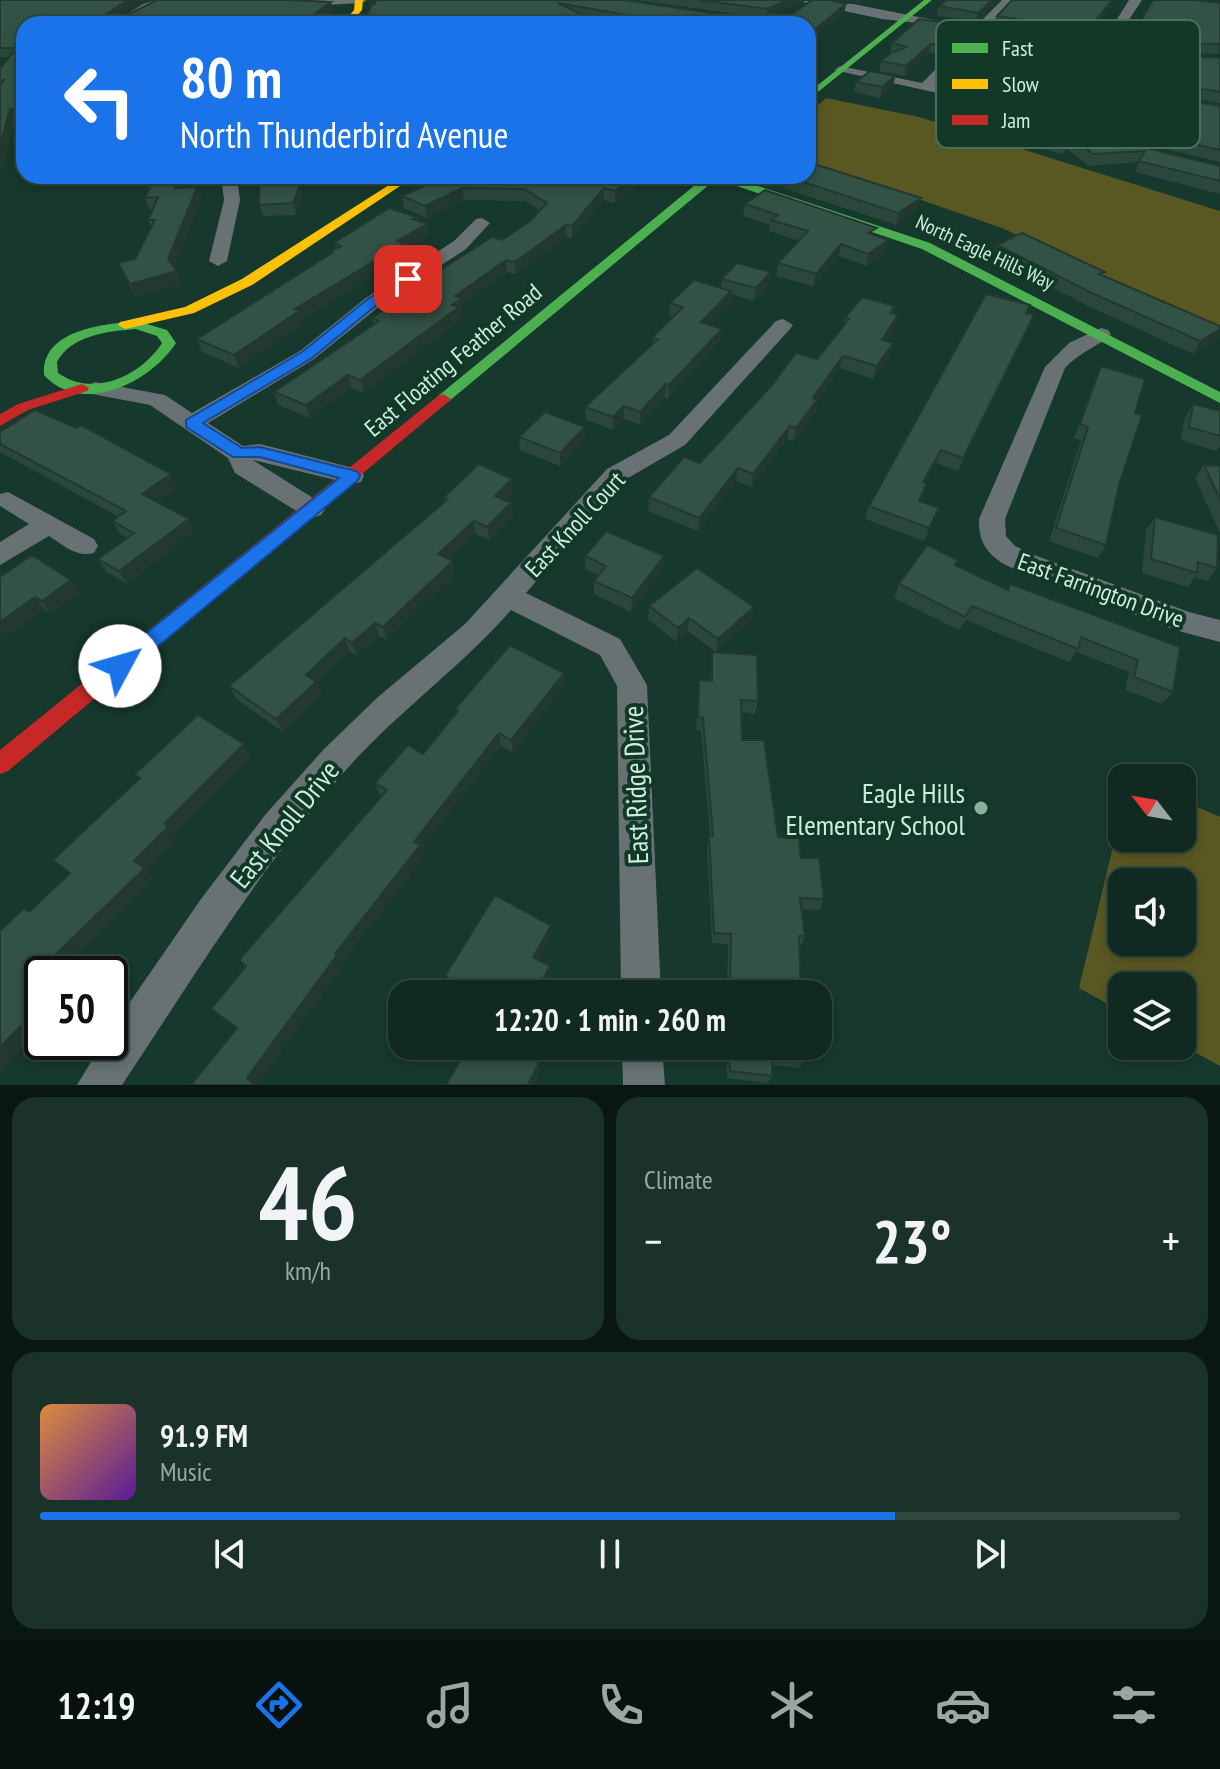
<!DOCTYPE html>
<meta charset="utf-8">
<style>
:root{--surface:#112a21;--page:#1a322a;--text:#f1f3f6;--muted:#9ca7a5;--line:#30463f;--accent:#1a73e8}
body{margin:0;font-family:"PT Sans Narrow",sans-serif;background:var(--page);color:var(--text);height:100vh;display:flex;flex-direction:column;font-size:30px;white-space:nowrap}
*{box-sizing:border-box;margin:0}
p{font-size:26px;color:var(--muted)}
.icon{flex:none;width:44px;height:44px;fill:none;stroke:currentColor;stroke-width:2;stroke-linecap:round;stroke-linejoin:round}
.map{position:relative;height:1085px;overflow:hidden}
.panel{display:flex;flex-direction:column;gap:12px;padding:12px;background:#091712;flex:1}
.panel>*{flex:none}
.banner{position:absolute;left:16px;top:16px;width:800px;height:168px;border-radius:24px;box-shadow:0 4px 12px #0003,0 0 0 2px var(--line);background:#1a73e8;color:#fff;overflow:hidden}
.needle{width:52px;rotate:301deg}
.controls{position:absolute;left:1108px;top:764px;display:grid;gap:16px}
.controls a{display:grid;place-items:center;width:88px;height:88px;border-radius:16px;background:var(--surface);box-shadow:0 4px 12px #0003,0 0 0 2px var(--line);font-size:40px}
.speed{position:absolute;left:24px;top:956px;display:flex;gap:16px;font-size:40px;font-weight:700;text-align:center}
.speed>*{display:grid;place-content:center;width:104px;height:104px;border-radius:50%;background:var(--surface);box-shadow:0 4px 12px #0003,0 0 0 2px var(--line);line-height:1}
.speed .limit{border:4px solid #111;border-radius:12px;background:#fff;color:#111}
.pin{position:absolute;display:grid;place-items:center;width:68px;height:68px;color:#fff;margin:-34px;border-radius:16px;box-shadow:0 4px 12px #0006}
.me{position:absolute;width:88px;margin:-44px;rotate:51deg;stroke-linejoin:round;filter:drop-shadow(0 0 6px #0008)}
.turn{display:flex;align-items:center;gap:28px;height:168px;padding:0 32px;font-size:36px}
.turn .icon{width:104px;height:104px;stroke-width:2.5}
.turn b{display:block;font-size:56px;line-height:68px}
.big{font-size:60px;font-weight:600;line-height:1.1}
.panel .card{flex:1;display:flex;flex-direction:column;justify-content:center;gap:12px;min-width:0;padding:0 28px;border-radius:24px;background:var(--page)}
.panel .dial{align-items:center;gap:0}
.dial b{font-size:104px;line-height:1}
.song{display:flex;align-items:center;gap:24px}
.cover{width:96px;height:96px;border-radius:12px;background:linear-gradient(135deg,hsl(30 70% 55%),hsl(270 70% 35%))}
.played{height:8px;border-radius:4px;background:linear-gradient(90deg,var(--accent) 75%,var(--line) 75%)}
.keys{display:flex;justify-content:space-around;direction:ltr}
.heat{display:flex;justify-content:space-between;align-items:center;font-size:44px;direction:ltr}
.panel .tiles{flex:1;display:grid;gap:12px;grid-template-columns:1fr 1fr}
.card:last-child{grid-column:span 2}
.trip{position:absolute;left:388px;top:980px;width:444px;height:80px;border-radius:24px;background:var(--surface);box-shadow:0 4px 12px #0003,0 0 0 2px var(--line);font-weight:600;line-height:80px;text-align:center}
.tab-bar{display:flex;height:128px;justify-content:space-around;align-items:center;background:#07110d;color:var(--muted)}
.tab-bar .icon{width:56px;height:56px}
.tab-bar .active{color:var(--accent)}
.tab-bar b{font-size:36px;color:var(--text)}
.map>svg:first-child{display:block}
.green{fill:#595722;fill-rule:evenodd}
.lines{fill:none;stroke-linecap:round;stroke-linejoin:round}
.street{fill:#687174;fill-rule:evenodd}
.fast{fill:#4caf50;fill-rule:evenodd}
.slow{fill:#ffc107;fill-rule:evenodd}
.jam{fill:#c62828;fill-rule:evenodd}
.wall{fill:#2b473b}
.shaded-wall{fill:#233930}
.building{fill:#325245;stroke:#233930;stroke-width:2}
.route{fill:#1a73e8;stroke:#114b97;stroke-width:2}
.poi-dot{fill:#8daf9f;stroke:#123828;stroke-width:3}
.labels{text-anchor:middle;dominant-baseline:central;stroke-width:8;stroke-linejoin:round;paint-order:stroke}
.far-street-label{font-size:20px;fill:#ccefdd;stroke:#123828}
.street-label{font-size:24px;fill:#ccefdd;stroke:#123828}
.near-street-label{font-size:28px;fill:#ccefdd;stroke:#123828}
.near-poi-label{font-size:28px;fill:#ccefdd;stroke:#123828;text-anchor:end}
.key{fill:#123828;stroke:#4a6f5e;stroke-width:2}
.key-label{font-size:22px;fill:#ccefdd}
</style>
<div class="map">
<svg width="1220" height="1085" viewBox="0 0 1220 1085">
<rect width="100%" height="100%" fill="#17382c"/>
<path class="green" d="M826,98L919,117L1220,211V330L1002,228L872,183L808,165V114Z
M1182,800L1220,817V1066L1182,1045V986H1122V1012L1079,988L1122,809V838H1182ZM1122,882H1182V942H1122Z"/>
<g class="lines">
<path class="street" d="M156,0H172L124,24H111L143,4Z
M224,0H367L362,3L288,7L229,3Z
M793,0L853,4L949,23L944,26L882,19Z
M1002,0H1013L984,30H976V26Z
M1129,0H1142L1109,50H1101L1099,48Z
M950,63L1003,68L1009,72L1003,76L950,71L934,85L983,95V101L978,102L834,70L840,66L922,83L939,66Z
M221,176H237L240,200L227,261L218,266L209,261L224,200Z
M482,218L490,223L466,249L381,305L314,359L208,423L243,446L260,444L361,470L364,476L361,482L352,484L253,460L321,503L325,509L321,515L312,518L303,515L235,473L228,458L150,405L87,393L84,388L95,382L165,395L192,413L300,351L367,297L454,241L476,219Z
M783,319L793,325L790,329L685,445L623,481L526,593L620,639L647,685L661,994H621L617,686L600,655L511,610C460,668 396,713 345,771C260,868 193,978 122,1085H77L103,1042H110V1031L201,899L265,815L324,749L378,697L465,624L607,469L669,435L776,321Z
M1101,328L1108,330L1111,334C1098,347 1078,353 1065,368L1005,519L1006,536L1015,546L1037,556L1189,612L1220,620V642L1175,630L1010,567C989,557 978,543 979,519L1045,367L1069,343Z
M8,492L94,539L98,546L94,553C77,558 63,545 49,536L0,565V542L29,524L0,506V494Z
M622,1046H662L665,1085H623Z"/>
<path class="fast" d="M924,0H932L808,100V93Z
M706,176H728L930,243L1220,392V403L922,249L716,179L448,402H438V396Z
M137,321L167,330L176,343C151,382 82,417 44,375C41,330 103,324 137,321ZM136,329L157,336L162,343C141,376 93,398 58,373L57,362C71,335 109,331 136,329Z"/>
<path class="slow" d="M355,0H363L362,10L350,24H342L354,10Z
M403,176H415L252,285L194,313L125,329L118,325L120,322L185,307L242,279Z"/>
<path class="jam" d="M82,384L89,388L87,391L28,410L0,426V414L18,404Z
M443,394L451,399L448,402L8,771L0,774V750L438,396Z"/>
</g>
<path class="wall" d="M0,0H146L24,24L15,119L2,170L9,57H0Z
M625,0L744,18H764L637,0H807L766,18H787L812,0H864L861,2L844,4H846L844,13L808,24H627L587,17L372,4Z
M998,0L976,22L936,15L939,6Z
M1012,0H1115L1085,39L994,25L997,16Z
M1220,3L1219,54L1170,52L1128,45L1132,36Z
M919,19L1174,56L1220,58V103L978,62L979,59L929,53L904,76L879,71L881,61L890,53L892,43Z
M895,76L893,86L880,98L854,92L856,82Z
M958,76L1220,106V162L1073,127L972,89L955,86Z
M937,98L1220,166V194L1135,172L1139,162L1089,166L1067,149L1063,154L1019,143L1021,136L980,126L982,120L934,108Z
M192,176L186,187L201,198L174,268L182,284L135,297L118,263L135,259L151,227L148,220L153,209H150L145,198L148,193L146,188Z
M260,176H296V185L303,196L296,215L263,216L259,205Z
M433,176H650L615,203L604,200L572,238L566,237L516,274L507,272L462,305L463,311L460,313L461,320L364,393L351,388L310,418L278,405L274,392L373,325L372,318L502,240L530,221L540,210L525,201L464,200L427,218L404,208L402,196L434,181Z
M785,176L918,209L896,225L783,188Z
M745,204L875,236L888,240L885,252L866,266L839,256L813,286L776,276L778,263L799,241L769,231L770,225L743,216Z
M417,217L418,221L427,224L428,236L405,250L406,255L302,320L303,323L239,368L202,352L197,339L330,254L329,252L336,249L334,243Z
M997,245L1103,276L1220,326V334L1216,340L1193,354L1088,306L993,257Z
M771,272L769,285L754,301L731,294L730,304L709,325L720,341L668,398L665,397L640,425L624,419L613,430L586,420L585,407L652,344L653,337L673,317L669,316L670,303L721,288L722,279Z
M1030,305L1027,313L1034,315L1029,328L958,471L936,463L925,482L923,496L920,501L939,508L924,541L865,519L869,506Z
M895,306L893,314L895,328L886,341L893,343L890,356L873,379L840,368L817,401L815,413L793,442L787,439L751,487L736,481L698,531L648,511L649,497L700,463L817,359L843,327L845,318Z
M1101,366L1135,413L1106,545L1098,558L1049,541L1081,440L1074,438L1095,379Z
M1193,404L1220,411V446L1216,451L1181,440L1185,417Z
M585,427V440L560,466L520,450L519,437Z
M0,432L177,487L157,502L195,532L127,584L106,572L98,559L127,538L120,534L112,521L119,517L0,452Z
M1204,465L1220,466V533L1195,478Z
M513,492L505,500L511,503L513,516L489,540L476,534L449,559L455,575L387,640L379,636L357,656L349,651L317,682L322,694L283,732L236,699L229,686L445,502L444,497Z
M1155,517L1217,568L1207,581L1195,577L1188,587L1142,573L1146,530Z
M585,556H664L663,569L631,612L594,594V581L599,575L585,569Z
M956,565L1007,589L1180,647L1173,692L1162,704L1125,690L1129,672L1076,652L1069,662L966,620L959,630L894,598L899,584Z
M0,577L71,580L80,593L51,614Z
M649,606L754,607L751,620L716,652L758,701L755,714L741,712L742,740L778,837L801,858L824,899L820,910L802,909L805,936L801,946H799L801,994H727L728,944L712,943L707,847L710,835L701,730H696L699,680L710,681L712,652H716L688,631L676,641L648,620Z
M564,673V686L513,753L501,746L421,849L424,857L342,963L344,965L256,1085L237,1029L211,1009L245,967L239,960L382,796L380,795L375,783L423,754L456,713L455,709Z
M552,936L538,960L550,966L551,976L542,994H462L448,986L445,976Z
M727,1046H804V1060L799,1068L772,1065V1076L768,1083L727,1078Z"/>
<path class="shaded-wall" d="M128,0H146L141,1L108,24H90Z
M788,0H807L766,18L767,9Z
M831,0H864L861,2L830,5Z
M992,0H998L976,22L978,13Z
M1112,0H1115L1085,39L1088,30Z
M331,2L333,10L314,24H300Z
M846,4L844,13L808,43V35Z
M931,44L929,53L904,76L906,66Z
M895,76L893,86L880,98L882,87Z
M24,100V118L15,119L2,170H0V146L10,109Z
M1071,138L1067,149L1063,154L1067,143Z
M182,176H192L179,199L175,188Z
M293,176H296L297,193L300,185L303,196L296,215L293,203Z
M635,176H650L615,203V191Z
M197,187L201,198L173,271L168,259Z
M462,188L464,200L427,218L425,206Z
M604,188V200L572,238V226Z
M921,198L918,209L896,225L898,213Z
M417,217L419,228L427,224L428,236L405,250L406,255L302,320L303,323L239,368L234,355L295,309L397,241L412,219Z
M566,225V237L516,274L515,262Z
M888,240L885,252L866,266L868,254Z
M841,244L839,256L813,286L816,274Z
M506,260L507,272L462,305L463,311L460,313L461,320L364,393L360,380L452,305L455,296Z
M177,271L182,284L135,297L130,284Z
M771,272L769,285L754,301L756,288Z
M731,291L730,304L700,335L701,322Z
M898,315L895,328L878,352L882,340Z
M1034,315L1029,328L958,471L963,458Z
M722,329L720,341L668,398L669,385Z
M1220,329V334L1216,340L1193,354L1200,341Z
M893,343L890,356L873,379L877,366Z
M843,356L840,368L817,401L815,413L793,442L796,428L813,398Z
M348,375L351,388L310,418L306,405Z
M666,384L665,397L640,425V412Z
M624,406V419L613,430V417Z
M790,426L787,439L751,487L753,474Z
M585,427V440L560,466V453Z
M941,450L936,463L918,495L923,482Z
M738,468L736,481L698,531L699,518Z
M171,474L177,487L149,507L142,494Z
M512,479L513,492L496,509L495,496Z
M511,503L513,516L489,540L487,527Z
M189,519L195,532L127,584L119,571Z
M474,521L476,534L441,567L438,554Z
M664,556L663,569L631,612L632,598Z
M453,561L455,575L387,640L383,627Z
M71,580L80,593L51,614L42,601Z
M35,597L45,610L0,642V622Z
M754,607L751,620L716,652L718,639Z
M689,618L688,631L676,641L678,628Z
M375,623L379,636L357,656L352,643Z
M345,638L349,651L317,682L322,694L283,732L276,719L306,675Z
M564,673V686L513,753L511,740Z
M499,733L501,746L421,849L424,857L342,963L344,965L256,1085L247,1078L414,842Z
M244,744L252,757L174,835L177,838L146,870L155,879L59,974H42V990L38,994L42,998V1002L24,985L134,861L164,824Z
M551,926L552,936L535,967L533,957Z
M550,966L551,976L542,994H535Z
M42,1004V1027L0,1071V1047Z
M539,1063L541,1071L534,1085H528Z"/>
<path class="building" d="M0,0H128L90,24H24V67L16,72L24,71V100L19,108L10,109L0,146V86L5,79L0,82V69L16,48H0Z
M157,0H291L331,2L300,24H119L123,17Z
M376,0H625L744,18H787L812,0H832L833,1L846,4L808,35V24H677L558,3L602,24H364L372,4H375Z
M700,0H788L767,9Z
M946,0H992L978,13L939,6Z
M1012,0H1112L1088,30L997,16Z
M1153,0H1195L1220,3V44L1174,43L1132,36Z
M919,19L1174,56L1220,58V92L981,52L983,50L931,44L906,66L881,61L891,53L906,47L892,43Z
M969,64L1220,106V150L1077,117L975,79L958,76Z
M870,71L895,76L882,87L856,82Z
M947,87L965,91L1065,128L1220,166V181L1139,161L1145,151L1093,154L1071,138L1067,143L1022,132L1029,126L983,116L989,111L937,98Z
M808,162L921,198L898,213L785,176H808Z
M153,176H182L175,188L197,187L168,259L177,271L130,284L118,263L135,259L155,220H148L158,197L145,198L150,188H146Z
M260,176H293L294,185H300L293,203L259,205Z
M439,176H635L615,191L604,188L572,226L566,225L515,262L506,260L455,296L461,299L452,305L459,307L360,380L348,375L306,405L274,392L379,321L372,318L423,281L492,237L502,240L530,221L547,203L524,189L462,188L425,206L402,196L442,178Z
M765,190L877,228L868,233L888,240L868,254L841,244L816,274L778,263L808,231L771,220L778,215L745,204Z
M389,208L417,217L412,219L427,224L397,241L404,243L295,309L299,311L234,355L197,339L332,253L329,252L341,246L334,243Z
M1022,233L1105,272L1099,274L1220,326V329L1200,341L1094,294L997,245Z
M737,263L771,272L756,288L722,279Z
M694,280L731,291L701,322L722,329L669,385L666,384L640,412L624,406L613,417L585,407L658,339L653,337L683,307L670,303Z
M986,294L1030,305L1026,313L1034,315L963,458L941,450L923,482L927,483L919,501L939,508L929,528L869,506Z
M862,297L895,306L890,313L898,315L882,340L893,343L877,366L843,356L813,398L817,400L796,428L790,426L753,474L738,468L699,518L649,497L684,457L700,463L772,385L796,353L817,359L849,319L845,318Z
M1101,366L1145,379L1135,413L1142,415L1119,485L1106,545L1056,528L1088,427L1080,424Z
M1193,404L1220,411V436L1189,427Z
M35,410L77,428L81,425L171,474L142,494L189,519L119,571L98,559L134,533L112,521L126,511L0,444V432Z
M545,412L585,427L560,453L519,437Z
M479,464L512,479L495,496L511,503L487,527L474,521L438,554L453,561L383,627L375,623L352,643L345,638L306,675L316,682L276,719L229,686L448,499L444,497Z
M1204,465L1220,466V499Z
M1155,517L1218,535L1217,568L1198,562L1197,573L1151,559Z
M606,531L664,556L632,598L594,581L606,566L585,556Z
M927,545L958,560L955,565L1008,590L1010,584L1180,647L1173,692L1134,677L1138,660L1081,637L1078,649L972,606L965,617L899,584Z
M32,555L71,580L42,601L35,597L0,622V577Z
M697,568L754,607L718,639L689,618L678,628L649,606Z
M510,645L564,673L511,740L499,733L414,842L420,845L335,954L337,955L247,1078L255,1085H191L237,1028L211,1009L246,966L239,960L387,790L375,783L408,745L423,754L458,711L455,709Z
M712,652L757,655L758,701L741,700L742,740H764L778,837L799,838L801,858H819L824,899L800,898L805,936H799L801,994H730L731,934L714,933L709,835L713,836L703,718L698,717L699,680L712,681Z
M198,715L244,744L164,824L168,827L134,861L145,868L24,985L42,1002V1004L0,1047V931L24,908L29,912L70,873L53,860L140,778L134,775Z
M495,895L551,926L533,957L550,966L535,994H474L445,976Z
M468,1046H512L539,1063L528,1085H446Z
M730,1046H804V1060L772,1056V1076L730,1071Z"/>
<path class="route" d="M408,275L414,279L412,281L378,304L312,358L203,423L242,448L260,447L352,470L358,472L360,476L358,480L127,672L120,674L113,672L110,666L113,660L339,478L260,457H233L186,427V420L302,352L369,298Z"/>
<circle class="poi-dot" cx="981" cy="808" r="8"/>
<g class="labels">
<g class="far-street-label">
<text transform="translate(985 252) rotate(25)">North Eagle Hills Way</text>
</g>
<g class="street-label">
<text transform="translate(453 360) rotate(-40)">East Floating Feather Road</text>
<text transform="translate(575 524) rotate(-47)">East Knoll Court</text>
<text transform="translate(1101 590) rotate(20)">East Farrington Drive</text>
</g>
<g class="near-street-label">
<text transform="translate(635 785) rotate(-92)">East Ridge Drive</text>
<text transform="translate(284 824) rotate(-51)">East Knoll Drive</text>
</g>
<g class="near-poi-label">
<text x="965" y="792">Eagle Hills<tspan x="965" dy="32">Elementary School</tspan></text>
</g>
</g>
<rect x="936" y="20" width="264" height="128" rx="12" class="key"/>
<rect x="952" y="43" width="36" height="10" fill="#4caf50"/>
<rect x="952" y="79" width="36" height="10" fill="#ffc107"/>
<rect x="952" y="115" width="36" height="10" fill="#c62828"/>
<g class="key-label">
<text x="1002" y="56">Fast</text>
<text x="1002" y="92">Slow</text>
<text x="1002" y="128">Jam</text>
</g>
</svg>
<div class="controls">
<a><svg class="needle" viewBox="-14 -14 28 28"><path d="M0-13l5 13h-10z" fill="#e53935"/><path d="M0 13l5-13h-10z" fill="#9ca7a5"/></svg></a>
<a><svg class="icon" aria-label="sound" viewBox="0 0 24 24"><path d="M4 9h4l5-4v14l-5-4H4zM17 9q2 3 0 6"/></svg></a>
<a><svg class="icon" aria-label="layers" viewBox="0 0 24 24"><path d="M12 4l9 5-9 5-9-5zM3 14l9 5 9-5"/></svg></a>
</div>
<div class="speed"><div class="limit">50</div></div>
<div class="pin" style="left:408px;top:279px;background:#d93025"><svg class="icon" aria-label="arrive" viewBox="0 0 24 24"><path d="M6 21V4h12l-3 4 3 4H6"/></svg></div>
<svg class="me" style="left:120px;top:666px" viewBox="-20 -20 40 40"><circle r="19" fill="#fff"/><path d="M0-13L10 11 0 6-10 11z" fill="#1a73e8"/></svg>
<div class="trip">12:20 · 1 min · 260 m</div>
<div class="banner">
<div class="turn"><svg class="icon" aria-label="left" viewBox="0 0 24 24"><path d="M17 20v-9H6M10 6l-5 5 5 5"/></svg><div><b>80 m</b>North Thunderbird Avenue</div></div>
</div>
</div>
<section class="panel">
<div class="tiles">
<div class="card dial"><b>46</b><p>km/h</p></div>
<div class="card"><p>Climate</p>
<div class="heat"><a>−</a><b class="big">23°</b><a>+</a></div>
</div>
<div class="card">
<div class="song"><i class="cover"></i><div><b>91.9 FM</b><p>Music</p></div></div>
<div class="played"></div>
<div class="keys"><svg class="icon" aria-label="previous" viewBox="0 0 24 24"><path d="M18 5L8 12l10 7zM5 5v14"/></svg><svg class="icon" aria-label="pause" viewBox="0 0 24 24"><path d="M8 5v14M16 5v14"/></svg><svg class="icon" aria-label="next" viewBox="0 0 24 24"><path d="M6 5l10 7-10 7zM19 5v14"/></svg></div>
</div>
</div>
</section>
<nav class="tab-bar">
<b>12:19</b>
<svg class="icon active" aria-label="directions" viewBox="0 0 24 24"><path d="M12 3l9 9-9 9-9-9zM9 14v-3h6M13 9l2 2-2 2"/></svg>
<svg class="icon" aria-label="music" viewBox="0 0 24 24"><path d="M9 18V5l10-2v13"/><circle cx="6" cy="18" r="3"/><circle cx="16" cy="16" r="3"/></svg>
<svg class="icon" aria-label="phone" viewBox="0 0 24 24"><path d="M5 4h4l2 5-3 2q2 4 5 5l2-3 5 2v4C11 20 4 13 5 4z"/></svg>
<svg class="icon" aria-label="climate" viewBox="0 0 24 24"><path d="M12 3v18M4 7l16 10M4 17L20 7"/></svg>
<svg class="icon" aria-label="car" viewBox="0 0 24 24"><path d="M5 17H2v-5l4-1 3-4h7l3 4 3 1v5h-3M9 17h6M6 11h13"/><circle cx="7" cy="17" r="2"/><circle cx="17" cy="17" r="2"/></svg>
<svg class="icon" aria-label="filters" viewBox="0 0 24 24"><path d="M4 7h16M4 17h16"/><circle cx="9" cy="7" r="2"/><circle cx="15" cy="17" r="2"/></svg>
</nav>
